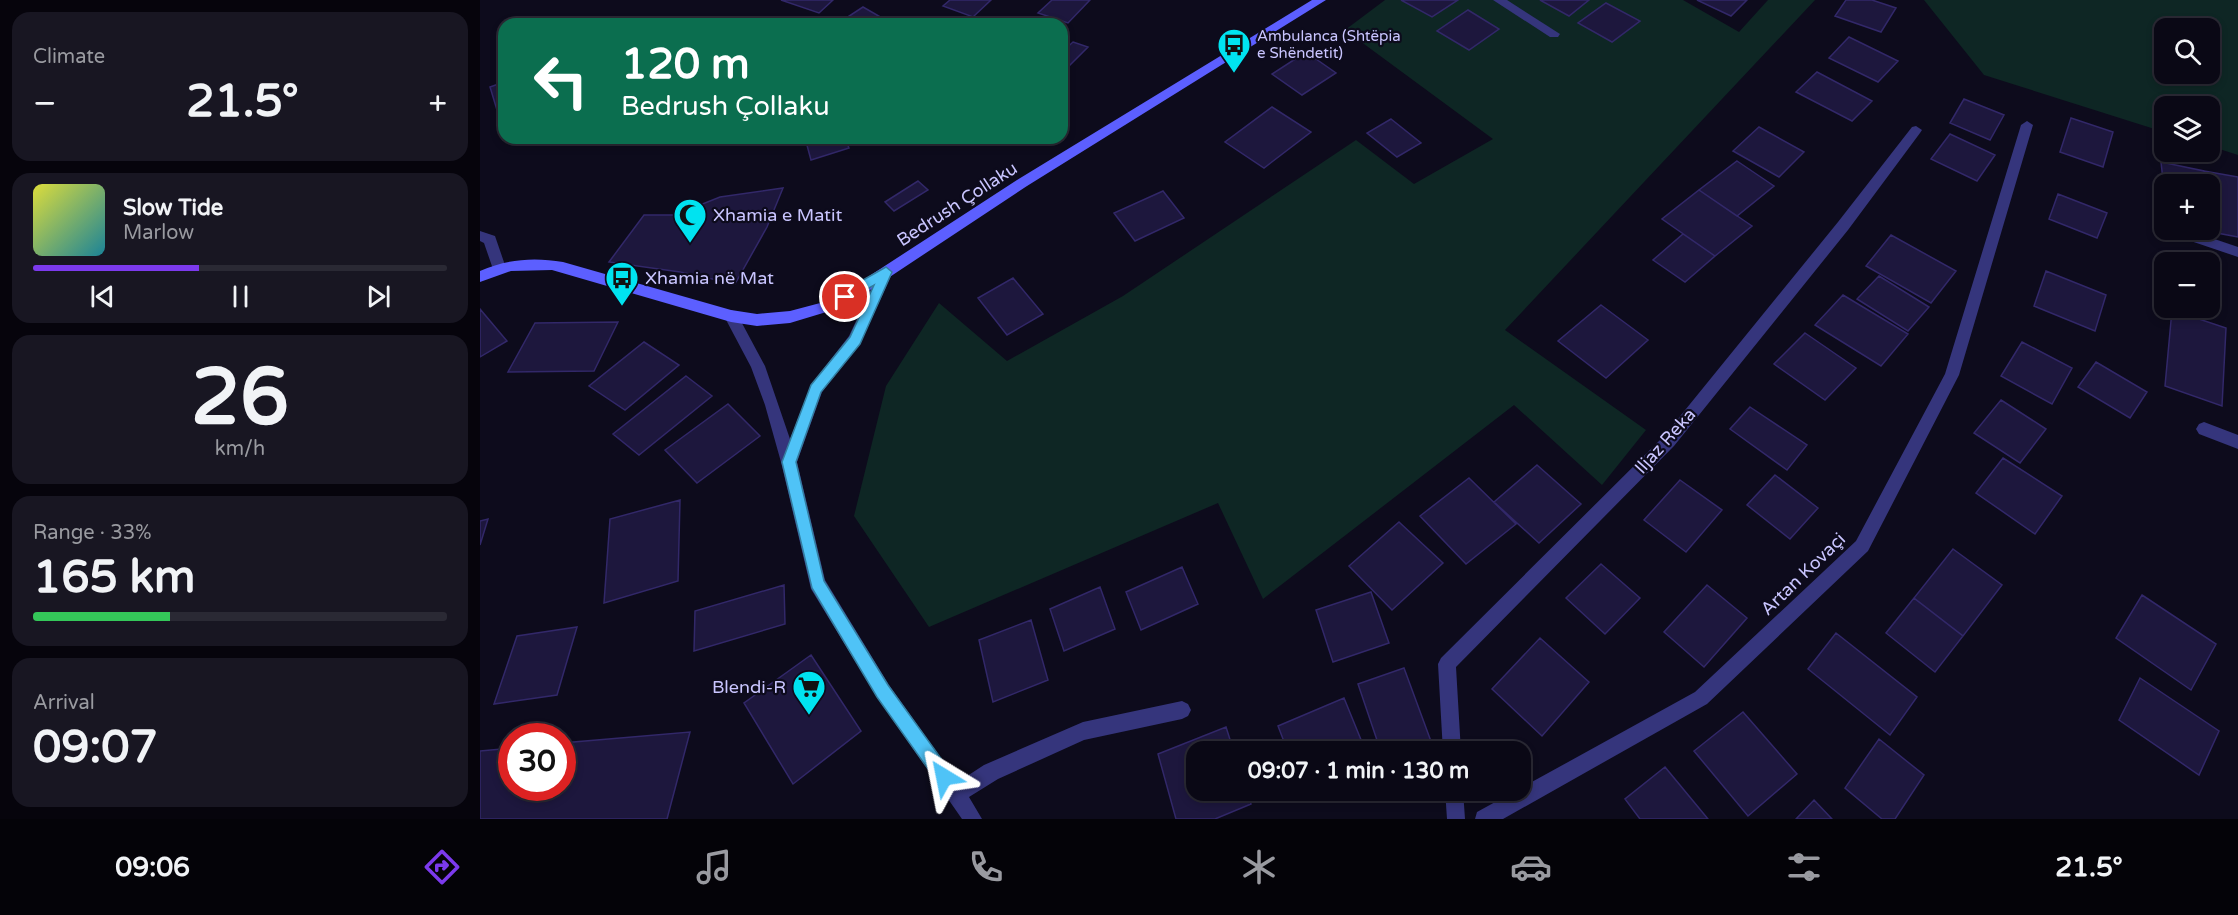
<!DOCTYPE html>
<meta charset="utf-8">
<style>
:root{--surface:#0a0815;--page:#181622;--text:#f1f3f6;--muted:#999aa0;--line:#2a2934;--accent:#7c3aed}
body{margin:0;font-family:"Varela Round",sans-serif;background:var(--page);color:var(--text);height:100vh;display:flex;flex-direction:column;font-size:22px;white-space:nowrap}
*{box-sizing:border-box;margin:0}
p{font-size:20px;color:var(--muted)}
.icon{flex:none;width:33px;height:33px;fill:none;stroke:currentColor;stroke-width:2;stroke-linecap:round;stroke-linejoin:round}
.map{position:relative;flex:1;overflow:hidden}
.drawer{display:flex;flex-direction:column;gap:12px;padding:12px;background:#06040c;width:480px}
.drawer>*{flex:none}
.guide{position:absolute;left:18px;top:18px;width:570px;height:126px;border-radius:18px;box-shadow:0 3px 9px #0003,0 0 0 2px var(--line);background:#0b6e4f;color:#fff;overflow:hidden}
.buttons{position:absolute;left:1674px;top:18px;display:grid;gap:12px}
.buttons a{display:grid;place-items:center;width:66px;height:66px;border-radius:12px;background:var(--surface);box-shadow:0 3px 9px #0003,0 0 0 2px var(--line);font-size:30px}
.speed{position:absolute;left:18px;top:723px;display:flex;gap:12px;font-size:30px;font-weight:700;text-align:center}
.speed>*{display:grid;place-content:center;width:78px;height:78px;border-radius:50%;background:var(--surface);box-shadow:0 3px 9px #0003,0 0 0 2px var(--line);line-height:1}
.speed .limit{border:9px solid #d22;background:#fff;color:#111}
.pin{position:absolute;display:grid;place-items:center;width:51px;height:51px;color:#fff;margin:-26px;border:3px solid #fff;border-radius:50%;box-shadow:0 2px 6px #0007}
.me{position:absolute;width:66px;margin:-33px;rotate:325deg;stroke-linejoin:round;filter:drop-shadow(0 0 4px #0008)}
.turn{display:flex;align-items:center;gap:21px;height:126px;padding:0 24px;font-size:27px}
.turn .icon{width:78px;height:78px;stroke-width:2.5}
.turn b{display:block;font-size:42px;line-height:51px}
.big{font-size:45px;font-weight:700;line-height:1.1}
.drawer .tile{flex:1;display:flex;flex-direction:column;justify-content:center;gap:9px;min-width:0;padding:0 21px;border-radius:18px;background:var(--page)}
.drawer .dial{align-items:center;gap:0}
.dial b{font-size:78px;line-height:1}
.song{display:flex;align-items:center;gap:18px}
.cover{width:72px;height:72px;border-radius:9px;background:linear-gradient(135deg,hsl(60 70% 55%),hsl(190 70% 35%))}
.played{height:6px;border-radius:3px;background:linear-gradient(90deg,var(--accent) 40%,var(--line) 40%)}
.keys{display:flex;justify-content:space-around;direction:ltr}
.heat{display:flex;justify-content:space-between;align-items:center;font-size:33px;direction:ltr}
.charge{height:9px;border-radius:4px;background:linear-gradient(90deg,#34c759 33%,var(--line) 0)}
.trip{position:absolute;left:706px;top:741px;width:345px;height:60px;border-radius:18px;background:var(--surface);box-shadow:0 3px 9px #0003,0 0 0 2px var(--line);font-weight:700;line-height:60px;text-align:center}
.dock{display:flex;height:96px;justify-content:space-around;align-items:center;background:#040308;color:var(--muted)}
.dock .icon{width:42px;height:42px}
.dock .on{color:var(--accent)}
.dock b{font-size:27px;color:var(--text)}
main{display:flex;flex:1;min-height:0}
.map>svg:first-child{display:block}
.green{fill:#0e2624;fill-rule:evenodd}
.building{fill:#1d173d;stroke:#322869;stroke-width:1.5}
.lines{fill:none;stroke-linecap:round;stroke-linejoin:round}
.lane{fill:#35357c;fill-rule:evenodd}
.street{fill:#35357c;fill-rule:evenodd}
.secondary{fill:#5c5fff;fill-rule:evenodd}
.route{fill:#4fc3f7;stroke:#337fa1;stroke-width:1.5}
.labels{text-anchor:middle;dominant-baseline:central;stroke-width:4.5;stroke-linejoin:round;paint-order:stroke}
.far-poi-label{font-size:15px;fill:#c9c5ff;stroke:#0d0b1c;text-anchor:start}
.street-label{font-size:18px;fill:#c9c5ff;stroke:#0d0b1c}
.poi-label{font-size:18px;fill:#c9c5ff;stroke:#0d0b1c;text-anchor:start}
</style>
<main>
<section class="drawer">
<div class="tile"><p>Climate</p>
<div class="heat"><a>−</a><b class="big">21.5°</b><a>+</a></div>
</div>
<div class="tile">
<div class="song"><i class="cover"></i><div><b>Slow Tide</b><p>Marlow</p></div></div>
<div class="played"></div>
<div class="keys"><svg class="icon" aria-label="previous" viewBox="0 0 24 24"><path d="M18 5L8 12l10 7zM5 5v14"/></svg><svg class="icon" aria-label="pause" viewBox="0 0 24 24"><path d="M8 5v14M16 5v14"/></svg><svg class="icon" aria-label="next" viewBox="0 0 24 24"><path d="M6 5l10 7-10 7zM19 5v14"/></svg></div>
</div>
<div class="tile dial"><b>26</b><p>km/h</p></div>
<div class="tile"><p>Range · 33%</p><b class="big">165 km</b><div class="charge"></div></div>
<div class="tile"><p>Arrival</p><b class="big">09:07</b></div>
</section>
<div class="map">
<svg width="1758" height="819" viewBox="0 0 1758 819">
<rect width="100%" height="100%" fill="#0d0b1c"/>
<path class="green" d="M905,0H1203L1259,32L1288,0H1335L1025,330L1166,430L1122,485L1034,405L783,599L738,503L449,627L374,516L406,386L459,303L527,361L643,296L876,140L934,184L1013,139L865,30Z
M1444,0H1758V155L1730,146V106H1684V132L1504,75ZM1684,28H1730V74H1684Z"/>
<path class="building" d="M301,0H353L339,13Z
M470,0H511L493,17L463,6Z
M572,0H610L588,23L558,13Z
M921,0H978L952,17Z
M1060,0H1109L1089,16Z
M1217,0H1267L1251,16Z
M1366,0H1392L1416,8L1401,32L1355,16Z
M1126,3L1160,21L1132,42L1098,23Z
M383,7L404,19L396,24H357Z
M988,10L1019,29L989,50L957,31Z
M1369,37L1418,61L1398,82L1349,58Z
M593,42L608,47L582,73V52Z
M826,52L856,73L822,95L792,74Z
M1337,72L1392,101L1372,121L1316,92Z
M24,82V118L20,120L10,87Z
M1484,99L1524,115L1510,140L1470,123Z
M792,107L831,132L784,168L745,142Z
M1591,118L1633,132L1623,167L1580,152Z
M911,119L941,143L917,157L887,133Z
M1279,127L1324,152L1299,177L1253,151Z
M1470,134L1515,155L1497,181L1451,159Z
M325,138H365L369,148L331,160Z
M1257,161L1294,186L1257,216L1219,190Z
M1681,162L1724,171L1726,184H1684V189Z
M1724,171L1758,177V237L1737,233L1730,204V184H1726Z
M438,181L448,190L414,211L405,202Z
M303,188L287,227L255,284L200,272L129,262L164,215H195L240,197Z
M1219,190L1272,226L1235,256L1182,219Z
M683,191L704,218L655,241L634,213Z
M1578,194L1627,213L1617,238L1569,219Z
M1203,234L1235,256L1205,282L1173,260Z
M1411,235L1476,271L1451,303L1386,266Z
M1566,271L1626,295L1615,331L1554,306Z
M1399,276L1449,307L1428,331L1377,299Z
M533,278L563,314L527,335L498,298Z
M1363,295L1428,334L1401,366L1335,325Z
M1121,305L1168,340L1126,378L1078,341Z
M0,309L27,341L0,357Z
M1692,310L1746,328L1742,406L1685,386Z
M138,322L114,371L28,372L55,323Z
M1325,333L1376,368L1345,400L1294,364Z
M164,342L199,365L145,410L109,386Z
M1542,342L1592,368L1572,404L1521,376Z
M1616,362L1667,392L1650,418L1598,387Z
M206,376L232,396L159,455L133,434Z
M1521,400L1566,429L1540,463L1494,433Z
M248,404L280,436L217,483L185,450Z
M1270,407L1327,445L1307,470L1250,429Z
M1523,458L1582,496L1555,534L1496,493Z
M1057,465L1101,504L1059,543L1014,502Z
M1295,475L1338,508L1310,539L1267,505Z
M989,478L1036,524L986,564L940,516Z
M1200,480L1242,510L1206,552L1164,520Z
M200,500L198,581L124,603L130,519Z
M8,519L0,545V521Z
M919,522L963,563L912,610L869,566Z
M1473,549L1522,585L1483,636L1434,598Z
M1121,564L1160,598L1125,634L1086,598Z
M702,567L718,604L661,630L646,592Z
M304,585L305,624L214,651L215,611Z
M1227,585L1267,618L1224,667L1184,632Z
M620,587L635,629L584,651L570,609Z
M891,592L909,643L853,662L836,610Z
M1662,595L1736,644L1711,690L1636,638Z
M1434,598L1483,636L1455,672L1406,633Z
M551,620L568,680L513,702L499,640Z
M97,627L77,695L14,704L37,636Z
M1356,633L1437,697L1410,735L1328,669Z
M1060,638L1109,682L1062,736L1012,689Z
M331,655L381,731L313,784L264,703Z
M924,668L952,744L931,752H901L878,684Z
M1660,678L1739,731L1719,775L1639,720Z
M864,698L886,752H808L798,726Z
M1263,712L1317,774L1268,816L1214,751Z
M746,727L754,752H717V790H767L771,804L735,819H696L678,754Z
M210,732L187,819H0V751L32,748V788H82V743Z
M1399,739L1444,775L1415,819H1402L1365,788Z
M1185,767L1228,819H1160L1145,799Z
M822,790H854L827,802Z
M1334,800L1352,819H1316Z"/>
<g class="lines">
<path class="lane" d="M1013,0H1027L1080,34L1078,37H1070Z"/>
<path class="street" d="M1547,121L1553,125L1479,375L1388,551L1227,704L1023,819H995L997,812L1037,790H1041V788L1215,692L1376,541L1465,374L1541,125Z
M1436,126L1442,130L1440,133L1368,230L1194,446L976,667L981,752H963L958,664L961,658L1184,436L1358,222L1432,127Z
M1688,230H1708L1758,247V257L1690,234Z
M0,231L15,236L26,268L24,272H14L4,243L0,241Z
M406,267L413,272L380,344L342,392L317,462L345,580L409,685L478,782L504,765L603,722L702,701L708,704L711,710L708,716L702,719L604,740L518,779L489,797L502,819H482L397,697L331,589L301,462L285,405L271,367L244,316L251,310L256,312L285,366L310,439L331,385L369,336L399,272Z
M1724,422L1758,435V449L1719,434L1716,429L1719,424Z
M965,790H983L985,819H967Z"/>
<path class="secondary" d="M832,0H846L547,186L387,292L353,310L310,323L277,326L251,322L72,270L31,271L0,282V271C27,259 54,257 83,262L251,310L277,314L310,311L344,302L377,284L537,180Z"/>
</g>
<path class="route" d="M406,267L412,272L380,344L341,392L316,462L344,581L408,685L470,771L472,777L470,783L464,786L458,783L397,697L332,588L302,462L331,385L370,337L394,285L365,302L358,297L360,293Z"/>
<defs>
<g id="bus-pin" transform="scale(1.725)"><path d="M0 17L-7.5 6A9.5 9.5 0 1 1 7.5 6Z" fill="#00e3f0" stroke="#0d0b1c"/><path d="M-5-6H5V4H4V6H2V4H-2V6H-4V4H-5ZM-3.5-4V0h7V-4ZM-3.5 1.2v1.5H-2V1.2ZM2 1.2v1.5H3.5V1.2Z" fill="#111"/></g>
<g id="mosque-pin" transform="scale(1.725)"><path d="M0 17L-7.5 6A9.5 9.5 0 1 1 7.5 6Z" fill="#00e3f0" stroke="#0d0b1c"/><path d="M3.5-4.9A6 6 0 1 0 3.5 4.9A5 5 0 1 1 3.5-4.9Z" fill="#111"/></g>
<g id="supermarket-pin" transform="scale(1.725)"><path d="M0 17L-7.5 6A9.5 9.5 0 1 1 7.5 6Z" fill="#00e3f0" stroke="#0d0b1c"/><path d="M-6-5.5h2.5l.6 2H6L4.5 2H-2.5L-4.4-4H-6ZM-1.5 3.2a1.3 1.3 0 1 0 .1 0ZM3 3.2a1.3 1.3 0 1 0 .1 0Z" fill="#111"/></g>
</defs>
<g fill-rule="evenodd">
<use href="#bus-pin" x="754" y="45"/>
<use href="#mosque-pin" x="210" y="215"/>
<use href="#bus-pin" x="142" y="278"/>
<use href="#supermarket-pin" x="329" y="687"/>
</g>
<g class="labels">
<g class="far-poi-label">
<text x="777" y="36">Ambulanca (Shtëpia<tspan x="777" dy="17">e Shëndetit)</tspan></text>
</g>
<g class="street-label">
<text transform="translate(477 204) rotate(-33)">Bedrush Çollaku</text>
<text transform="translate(1185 441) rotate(-48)">Iljaz Reka</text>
<text transform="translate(1323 574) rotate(-44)">Artan Kovaçi</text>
</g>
<g class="poi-label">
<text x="233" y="215">Xhamia e Matit</text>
<text x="165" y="278">Xhamia në Mat</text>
<text x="306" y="687" text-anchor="end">Blendi-R</text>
</g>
</g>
</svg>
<div class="buttons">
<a><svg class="icon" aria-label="search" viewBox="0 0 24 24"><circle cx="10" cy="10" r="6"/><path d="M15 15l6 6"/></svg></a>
<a><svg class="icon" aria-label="layers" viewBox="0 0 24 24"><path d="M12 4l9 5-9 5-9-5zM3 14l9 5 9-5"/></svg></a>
<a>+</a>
<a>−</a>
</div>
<div class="speed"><div class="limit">30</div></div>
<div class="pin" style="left:365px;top:297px;background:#d93025"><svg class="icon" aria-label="arrive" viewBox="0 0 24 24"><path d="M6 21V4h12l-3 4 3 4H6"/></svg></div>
<svg class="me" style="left:464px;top:777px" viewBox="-20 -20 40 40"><path d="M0-17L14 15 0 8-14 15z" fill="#4fc3f7" stroke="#fff" stroke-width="4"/></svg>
<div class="trip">09:07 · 1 min · 130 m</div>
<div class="guide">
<div class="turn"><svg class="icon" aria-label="left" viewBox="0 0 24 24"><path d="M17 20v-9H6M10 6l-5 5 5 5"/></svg><div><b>120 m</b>Bedrush Çollaku</div></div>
</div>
</div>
</main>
<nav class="dock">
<b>09:06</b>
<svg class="icon on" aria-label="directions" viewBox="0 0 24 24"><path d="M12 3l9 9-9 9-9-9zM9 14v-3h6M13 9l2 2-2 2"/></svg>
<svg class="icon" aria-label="music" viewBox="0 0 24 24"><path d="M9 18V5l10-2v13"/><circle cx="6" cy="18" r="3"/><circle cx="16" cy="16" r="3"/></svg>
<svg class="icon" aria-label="phone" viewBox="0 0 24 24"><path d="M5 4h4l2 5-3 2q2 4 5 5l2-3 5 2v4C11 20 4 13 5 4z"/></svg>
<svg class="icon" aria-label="climate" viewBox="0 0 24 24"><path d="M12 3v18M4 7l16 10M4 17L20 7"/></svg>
<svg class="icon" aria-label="car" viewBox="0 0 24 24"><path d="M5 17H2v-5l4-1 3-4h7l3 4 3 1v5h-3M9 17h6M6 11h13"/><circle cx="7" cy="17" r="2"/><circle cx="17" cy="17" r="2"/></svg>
<svg class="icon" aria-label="filters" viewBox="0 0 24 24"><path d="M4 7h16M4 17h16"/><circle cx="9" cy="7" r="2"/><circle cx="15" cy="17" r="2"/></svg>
<b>21.5°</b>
</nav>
